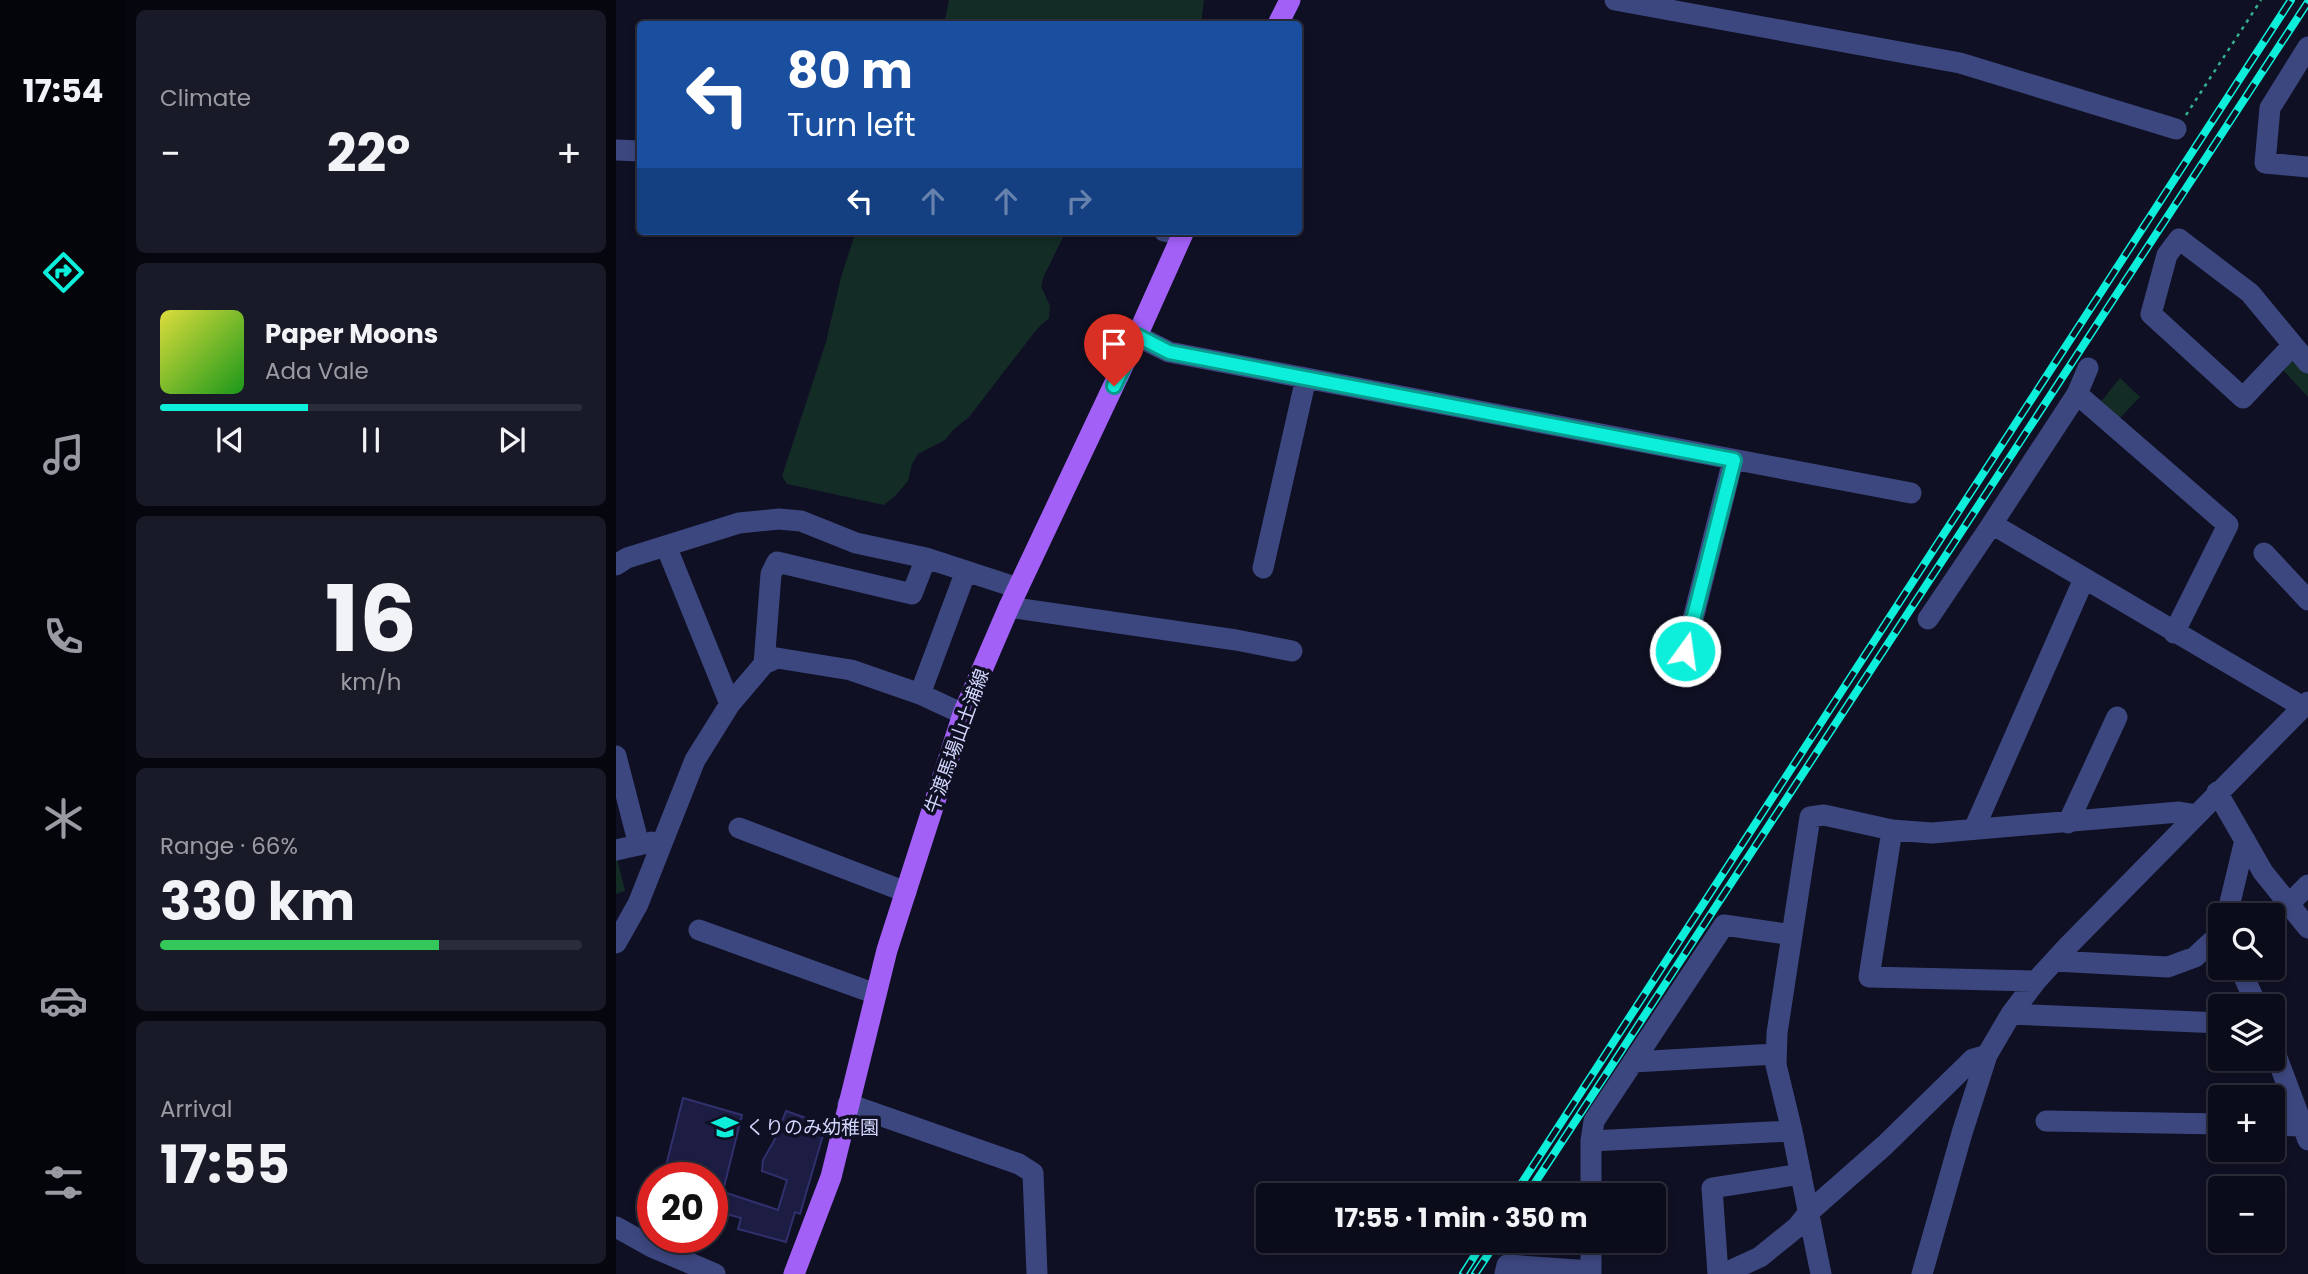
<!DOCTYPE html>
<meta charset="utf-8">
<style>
:root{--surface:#0b0c1a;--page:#191a27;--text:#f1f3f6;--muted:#9a9ba2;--line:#2b2c39;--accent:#0defda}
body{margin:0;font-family:Poppins,"Noto Sans JP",sans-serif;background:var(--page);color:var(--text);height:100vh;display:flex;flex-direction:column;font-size:26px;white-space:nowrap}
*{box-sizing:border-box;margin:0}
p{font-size:23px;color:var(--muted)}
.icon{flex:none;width:38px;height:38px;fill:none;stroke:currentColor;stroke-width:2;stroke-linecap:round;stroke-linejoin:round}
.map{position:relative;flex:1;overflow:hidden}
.drawer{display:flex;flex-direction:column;gap:10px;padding:10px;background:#06070e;width:490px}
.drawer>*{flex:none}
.hud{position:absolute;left:21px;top:21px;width:665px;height:214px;border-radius:7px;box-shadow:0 4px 10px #0003,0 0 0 2px var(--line);background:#1a4fa0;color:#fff;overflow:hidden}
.tools{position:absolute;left:1592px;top:903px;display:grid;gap:14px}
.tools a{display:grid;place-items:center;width:77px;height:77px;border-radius:7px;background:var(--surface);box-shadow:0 4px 10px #0003,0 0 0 2px var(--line);font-size:35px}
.speed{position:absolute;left:21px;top:1162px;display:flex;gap:14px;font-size:35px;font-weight:700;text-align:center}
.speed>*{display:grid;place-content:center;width:91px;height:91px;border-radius:50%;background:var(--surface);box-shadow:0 4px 10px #0003,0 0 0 2px var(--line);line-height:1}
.speed .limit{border:10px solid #d22;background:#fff;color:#111}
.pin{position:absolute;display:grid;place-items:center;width:60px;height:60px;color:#fff;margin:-72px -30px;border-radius:50% 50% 50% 0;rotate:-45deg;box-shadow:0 0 7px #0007}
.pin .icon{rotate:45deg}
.me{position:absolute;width:77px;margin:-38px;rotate:14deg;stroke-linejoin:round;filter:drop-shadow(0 0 5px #0008)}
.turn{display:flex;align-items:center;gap:24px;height:147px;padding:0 35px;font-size:32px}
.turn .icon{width:91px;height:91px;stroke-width:2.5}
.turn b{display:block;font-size:49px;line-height:60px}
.lanes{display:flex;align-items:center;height:66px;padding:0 35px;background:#0003;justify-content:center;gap:35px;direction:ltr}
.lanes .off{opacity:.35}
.big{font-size:52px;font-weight:700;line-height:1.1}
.drawer .card{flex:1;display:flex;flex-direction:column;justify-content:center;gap:10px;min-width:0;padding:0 24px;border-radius:10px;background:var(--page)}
.drawer .dial{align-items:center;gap:0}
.dial b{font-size:91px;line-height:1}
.song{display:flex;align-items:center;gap:21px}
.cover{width:84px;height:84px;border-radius:10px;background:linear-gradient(135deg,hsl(60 70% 55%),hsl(120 70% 35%))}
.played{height:7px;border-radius:4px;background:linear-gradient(90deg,var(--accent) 35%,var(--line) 35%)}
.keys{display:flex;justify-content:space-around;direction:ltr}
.heat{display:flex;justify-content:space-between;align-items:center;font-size:38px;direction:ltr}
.charge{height:10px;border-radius:5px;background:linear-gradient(90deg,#34c759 66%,var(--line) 0)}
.trip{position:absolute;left:640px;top:1183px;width:410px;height:70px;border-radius:7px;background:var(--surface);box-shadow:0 4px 10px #0003,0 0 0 2px var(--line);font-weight:700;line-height:70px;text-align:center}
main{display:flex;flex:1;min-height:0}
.tab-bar{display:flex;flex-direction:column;width:126px;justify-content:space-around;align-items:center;background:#04050a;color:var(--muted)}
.tab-bar .icon{width:49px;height:49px}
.tab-bar .current{color:var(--accent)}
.tab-bar b{font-size:32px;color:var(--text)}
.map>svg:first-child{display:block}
.green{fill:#132c26}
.building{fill:#1d1c43;stroke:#30306d;stroke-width:2}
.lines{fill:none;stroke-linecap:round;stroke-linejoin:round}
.path{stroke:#35af90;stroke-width:2.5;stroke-dasharray:3.5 5;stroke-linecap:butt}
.minor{stroke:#3d477f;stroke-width:21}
.major{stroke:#a260f7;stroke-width:21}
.rail-casing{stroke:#0defda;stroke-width:8}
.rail{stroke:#0f1023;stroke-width:5;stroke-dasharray:16;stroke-linecap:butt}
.route-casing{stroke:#089b8e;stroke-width:18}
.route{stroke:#0defda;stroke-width:12}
.labels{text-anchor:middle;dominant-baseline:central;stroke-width:7;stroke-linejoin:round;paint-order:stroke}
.street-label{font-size:19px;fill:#d3d6fd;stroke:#0f1023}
.poi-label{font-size:19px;fill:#d3d6fd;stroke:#0f1023;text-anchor:start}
</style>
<main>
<nav class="tab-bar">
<b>17:54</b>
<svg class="icon current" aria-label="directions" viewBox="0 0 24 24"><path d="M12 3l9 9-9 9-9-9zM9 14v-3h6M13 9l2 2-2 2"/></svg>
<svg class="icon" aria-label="music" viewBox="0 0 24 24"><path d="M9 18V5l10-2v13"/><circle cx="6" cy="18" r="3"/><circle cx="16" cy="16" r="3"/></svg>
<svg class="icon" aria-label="phone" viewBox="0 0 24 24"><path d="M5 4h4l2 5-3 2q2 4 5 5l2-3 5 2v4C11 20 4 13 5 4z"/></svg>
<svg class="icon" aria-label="climate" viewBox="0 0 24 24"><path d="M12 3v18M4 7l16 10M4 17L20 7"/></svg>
<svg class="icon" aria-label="car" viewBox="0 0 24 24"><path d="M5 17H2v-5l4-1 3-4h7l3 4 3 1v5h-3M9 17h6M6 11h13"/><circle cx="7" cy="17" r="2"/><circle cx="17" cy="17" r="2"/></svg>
<svg class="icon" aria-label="filters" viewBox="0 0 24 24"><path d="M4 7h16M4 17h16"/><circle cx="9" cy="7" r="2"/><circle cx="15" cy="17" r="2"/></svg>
</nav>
<section class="drawer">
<div class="card"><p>Climate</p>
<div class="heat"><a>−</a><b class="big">22°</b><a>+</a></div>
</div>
<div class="card">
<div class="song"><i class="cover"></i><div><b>Paper Moons</b><p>Ada Vale</p></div></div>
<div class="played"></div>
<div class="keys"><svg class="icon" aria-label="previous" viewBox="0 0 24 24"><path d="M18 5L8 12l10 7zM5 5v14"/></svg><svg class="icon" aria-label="pause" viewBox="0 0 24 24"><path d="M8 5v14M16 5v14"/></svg><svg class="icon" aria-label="next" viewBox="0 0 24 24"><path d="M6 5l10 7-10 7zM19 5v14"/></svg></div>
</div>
<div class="card dial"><b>16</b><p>km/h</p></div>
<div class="card"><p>Range · 66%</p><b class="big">330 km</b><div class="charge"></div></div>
<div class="card"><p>Arrival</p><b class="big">17:55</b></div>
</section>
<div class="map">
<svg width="1692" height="1274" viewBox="0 0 1692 1274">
<rect width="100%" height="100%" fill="#0f1023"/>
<path class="green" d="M333,0H588L585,24H328Z
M240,231H450L428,276L425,286L434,306L433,318L421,329L353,417L338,429L329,440L302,454L296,464L292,481L280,495L268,505L171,484L166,476L210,342L225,277Z
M1681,355L1692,367V397L1667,370Z
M1504,378L1524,397L1498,424L1480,408Z
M0,854L9,891L0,894Z"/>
<path class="building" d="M67,1098L126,1115L108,1187L96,1184V1178H47Z
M170,1111L210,1125L184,1214L179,1212L170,1242L122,1229L125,1218L96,1210L99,1189L162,1210L171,1180L146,1171L147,1160L158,1141Z"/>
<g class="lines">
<path class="path" d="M1570,115L1645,0"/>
<path class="minor" d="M999,0L1344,63L1560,129
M1692,47L1654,108L1649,163L1692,167
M0,150L24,151
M548,231L566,235
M521,336L553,352L1295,493
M1677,345L1627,398L1535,314L1551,255L1563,239L1634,293L1692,363
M1472,368L1461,394L1376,524L1687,707
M1461,394L1612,525L1558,633
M50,546L114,704
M1648,553L1692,600
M0,565L11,558L123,523L163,519L185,521L240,543L310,558L402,588
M647,568L690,378
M393,607L620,640L676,651
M1312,619L1376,524
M1069,651L1117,460
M148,664L155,574L161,562L296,594L310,558
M304,694L350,571
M0,756L23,845
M1601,792L1647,872L1692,928
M1452,823L1501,717
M123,828L290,892
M1358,829L1468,579
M1276,830L1253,977L1420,981
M0,850L36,842
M1673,904L1692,885
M1611,915L1629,840
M83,930L260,994
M0,943L22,904L79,760L114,704L148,664L161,658L235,670L304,694L347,714
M1438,961L1552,967L1579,957L1605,933
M1624,968L1641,1006
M1395,1014L1605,1023
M1657,1047L1692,1140
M1017,1062L1160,1054
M232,1104L403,1164L417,1173L421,1274
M1430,1121L1605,1124
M1657,1125L1686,1126
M975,1141L1176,1131
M975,1195V1141L978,1121L1108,925L1176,935
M0,1227L36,1247L99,1274
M975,1241V1274
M889,1274L891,1265L975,1271
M1102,1274L1096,1188L1185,1174
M1107,1274L1144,1257L1181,1227L1193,1212L1269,1145L1357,1059L1371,1055
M1205,1274L1176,1131L1160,1065L1161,1033L1194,817L1208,815L1276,830L1316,833L1563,812L1581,815
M1306,1274L1346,1133L1371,1055L1395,1014L1420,981L1451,947L1692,702"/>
<path class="major" d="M662,24L674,0
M178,1274L215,1177L271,950L347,714L393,607L521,336L568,231"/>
<g class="rail-casing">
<path id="rail" d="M898,1195L1675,0
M911,1195L1692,2
M847,1274L868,1241
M859,1274L881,1241"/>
</g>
<use href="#rail" class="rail"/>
</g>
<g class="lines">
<g class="route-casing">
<path id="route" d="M498,386L522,336L553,352L1118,460L1069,651"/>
</g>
<use href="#route" class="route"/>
</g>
<defs>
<g id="school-bare" transform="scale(2.1)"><path d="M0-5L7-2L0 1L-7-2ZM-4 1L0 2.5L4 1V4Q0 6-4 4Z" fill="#0defda" stroke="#0f1023" stroke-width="2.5" paint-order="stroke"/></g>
</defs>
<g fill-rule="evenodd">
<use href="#school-bare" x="109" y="1127"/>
</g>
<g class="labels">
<g class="street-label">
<text transform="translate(341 741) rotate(-70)">牛渡馬場山土浦線</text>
</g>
<g class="poi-label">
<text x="130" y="1127">くりのみ幼稚園</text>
</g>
</g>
</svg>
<div class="tools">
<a><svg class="icon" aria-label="search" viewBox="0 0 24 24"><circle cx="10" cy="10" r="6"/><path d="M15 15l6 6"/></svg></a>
<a><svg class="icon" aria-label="layers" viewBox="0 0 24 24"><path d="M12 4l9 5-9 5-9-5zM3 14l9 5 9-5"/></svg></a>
<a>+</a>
<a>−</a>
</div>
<div class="speed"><div class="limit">20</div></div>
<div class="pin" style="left:498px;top:386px;background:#d93025"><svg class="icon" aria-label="arrive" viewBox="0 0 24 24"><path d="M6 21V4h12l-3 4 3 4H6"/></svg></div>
<svg class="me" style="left:1069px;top:651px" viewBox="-20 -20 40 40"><circle r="17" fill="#0defda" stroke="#fff" stroke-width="3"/><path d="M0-11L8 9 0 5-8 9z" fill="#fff"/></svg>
<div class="trip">17:55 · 1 min · 350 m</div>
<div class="hud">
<div class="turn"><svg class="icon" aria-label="left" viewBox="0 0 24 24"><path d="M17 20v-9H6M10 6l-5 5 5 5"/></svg><div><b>80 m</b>Turn left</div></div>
<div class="lanes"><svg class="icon" aria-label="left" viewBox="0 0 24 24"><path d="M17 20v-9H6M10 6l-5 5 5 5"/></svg><svg class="icon off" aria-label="ahead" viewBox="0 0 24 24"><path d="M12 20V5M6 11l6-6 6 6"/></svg><svg class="icon off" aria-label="ahead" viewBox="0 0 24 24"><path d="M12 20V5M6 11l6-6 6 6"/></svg><svg class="icon off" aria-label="right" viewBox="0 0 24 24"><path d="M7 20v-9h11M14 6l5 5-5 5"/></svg></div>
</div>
</div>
</main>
